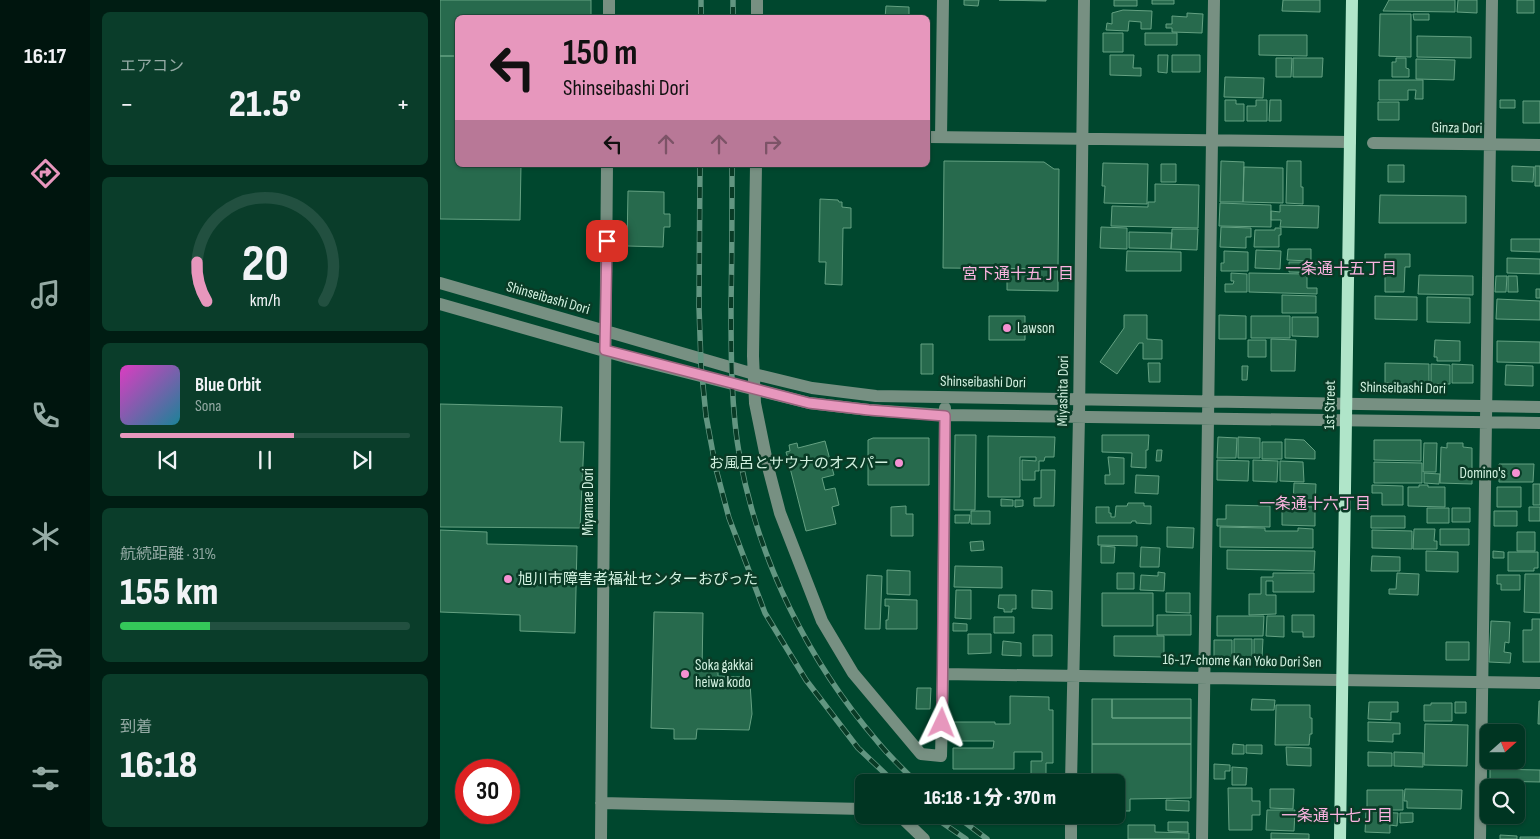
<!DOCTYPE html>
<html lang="ja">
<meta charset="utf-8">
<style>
:root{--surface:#003522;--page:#0a3d2a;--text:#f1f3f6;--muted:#95aba5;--line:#225040;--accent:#e797bd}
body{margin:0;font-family:"Sofia Sans Condensed","Noto Sans JP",sans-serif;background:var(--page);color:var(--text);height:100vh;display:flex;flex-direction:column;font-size:19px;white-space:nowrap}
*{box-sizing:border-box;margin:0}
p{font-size:16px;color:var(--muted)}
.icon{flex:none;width:28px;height:28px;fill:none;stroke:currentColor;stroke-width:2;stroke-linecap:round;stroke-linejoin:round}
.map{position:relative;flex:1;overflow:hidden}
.drawer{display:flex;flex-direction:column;gap:12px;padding:12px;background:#001d13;width:350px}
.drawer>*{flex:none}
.hud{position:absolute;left:15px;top:15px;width:475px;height:152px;border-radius:8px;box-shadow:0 1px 4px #0004,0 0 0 1px var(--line);background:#e797bd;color:#111;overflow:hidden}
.needle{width:32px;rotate:69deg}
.buttons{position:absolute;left:1040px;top:724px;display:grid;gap:10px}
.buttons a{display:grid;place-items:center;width:45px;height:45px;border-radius:8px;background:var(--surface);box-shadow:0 1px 4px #0004,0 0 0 1px var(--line);font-size:25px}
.speed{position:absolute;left:15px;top:759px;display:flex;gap:10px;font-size:25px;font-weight:700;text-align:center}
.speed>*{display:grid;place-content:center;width:65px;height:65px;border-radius:50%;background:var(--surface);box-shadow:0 1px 4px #0004,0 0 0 1px var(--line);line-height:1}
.speed .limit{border:8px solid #d22;background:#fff;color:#111}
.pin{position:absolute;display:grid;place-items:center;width:42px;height:42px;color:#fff;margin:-21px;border-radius:10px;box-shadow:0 2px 8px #0006}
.me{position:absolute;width:55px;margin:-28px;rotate:2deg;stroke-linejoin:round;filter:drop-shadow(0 0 4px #0008)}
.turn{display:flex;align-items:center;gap:18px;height:105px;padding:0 25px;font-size:22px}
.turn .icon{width:65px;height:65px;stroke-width:2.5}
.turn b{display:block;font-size:35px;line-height:42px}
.lanes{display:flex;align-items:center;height:48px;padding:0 25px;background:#0003;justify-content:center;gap:25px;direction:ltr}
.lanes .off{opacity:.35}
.big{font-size:38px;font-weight:800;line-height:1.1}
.drawer .tile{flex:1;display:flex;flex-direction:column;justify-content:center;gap:8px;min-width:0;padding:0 18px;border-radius:8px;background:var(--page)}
.drawer .dial{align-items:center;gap:0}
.dial svg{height:130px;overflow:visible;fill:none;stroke:var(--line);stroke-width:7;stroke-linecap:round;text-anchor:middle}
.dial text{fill:var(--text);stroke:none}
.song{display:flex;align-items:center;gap:15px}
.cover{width:60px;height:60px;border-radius:8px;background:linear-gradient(135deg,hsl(310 70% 55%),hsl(190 70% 35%))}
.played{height:5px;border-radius:2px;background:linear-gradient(90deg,var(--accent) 60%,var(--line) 60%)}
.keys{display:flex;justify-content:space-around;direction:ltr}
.heat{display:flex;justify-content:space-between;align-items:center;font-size:28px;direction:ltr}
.charge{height:8px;border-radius:4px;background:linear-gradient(90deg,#34c759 31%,var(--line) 0)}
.trip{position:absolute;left:415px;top:774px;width:270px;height:50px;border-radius:8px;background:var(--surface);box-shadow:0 1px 4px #0004,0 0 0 1px var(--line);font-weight:800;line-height:50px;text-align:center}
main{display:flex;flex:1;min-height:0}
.tabs{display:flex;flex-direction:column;width:90px;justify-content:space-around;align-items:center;background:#00150e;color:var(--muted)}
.tabs .icon{width:35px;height:35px}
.tabs .active{color:var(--accent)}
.tabs b{font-size:22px;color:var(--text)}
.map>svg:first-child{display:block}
.building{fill:#276a4d;stroke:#64a182}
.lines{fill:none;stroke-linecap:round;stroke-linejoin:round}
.minor{stroke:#779082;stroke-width:12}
.major{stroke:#b0e5c9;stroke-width:12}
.rail-casing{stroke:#629681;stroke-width:5.5}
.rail{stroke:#093b26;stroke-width:4;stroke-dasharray:11;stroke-linecap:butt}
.route-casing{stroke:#96627b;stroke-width:12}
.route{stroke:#e797bd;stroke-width:9}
.poi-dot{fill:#f591d2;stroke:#093b26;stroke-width:2}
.labels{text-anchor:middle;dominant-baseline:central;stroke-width:5;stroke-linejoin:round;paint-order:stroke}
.street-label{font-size:15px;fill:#d2f1e0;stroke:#093b26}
.poi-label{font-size:15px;fill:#d2f1e0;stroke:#093b26;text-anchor:start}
.neighbourhood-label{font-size:16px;fill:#fbb4e1;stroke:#093b26}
</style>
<main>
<nav class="tabs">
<b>16:17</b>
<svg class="icon active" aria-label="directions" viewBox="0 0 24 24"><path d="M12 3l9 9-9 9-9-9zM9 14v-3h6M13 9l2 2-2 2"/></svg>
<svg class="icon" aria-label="music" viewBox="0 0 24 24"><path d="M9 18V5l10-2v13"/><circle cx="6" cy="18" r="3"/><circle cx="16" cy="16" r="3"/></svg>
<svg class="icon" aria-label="phone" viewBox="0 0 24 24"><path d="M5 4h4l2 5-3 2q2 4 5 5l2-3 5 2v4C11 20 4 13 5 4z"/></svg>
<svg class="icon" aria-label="climate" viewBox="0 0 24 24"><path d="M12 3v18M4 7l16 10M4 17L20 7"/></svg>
<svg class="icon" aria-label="car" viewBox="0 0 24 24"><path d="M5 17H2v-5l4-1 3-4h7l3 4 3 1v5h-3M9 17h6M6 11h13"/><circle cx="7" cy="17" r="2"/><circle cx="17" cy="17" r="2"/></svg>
<svg class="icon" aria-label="filters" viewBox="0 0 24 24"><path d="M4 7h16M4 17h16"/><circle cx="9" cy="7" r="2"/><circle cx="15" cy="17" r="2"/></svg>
</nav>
<section class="drawer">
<div class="tile"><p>エアコン</p>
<div class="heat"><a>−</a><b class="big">21.5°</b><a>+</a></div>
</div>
<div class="tile dial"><svg viewBox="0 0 100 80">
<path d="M14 69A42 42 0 1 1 86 69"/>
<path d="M14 69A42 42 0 0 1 8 45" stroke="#e797bd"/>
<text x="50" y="56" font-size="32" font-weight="700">20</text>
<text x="50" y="72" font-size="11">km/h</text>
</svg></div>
<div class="tile">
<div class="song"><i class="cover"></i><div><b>Blue Orbit</b><p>Sona</p></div></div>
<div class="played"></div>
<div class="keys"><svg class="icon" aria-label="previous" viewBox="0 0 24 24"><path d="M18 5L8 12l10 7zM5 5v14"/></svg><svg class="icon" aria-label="pause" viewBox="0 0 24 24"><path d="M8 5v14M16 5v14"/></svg><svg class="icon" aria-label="next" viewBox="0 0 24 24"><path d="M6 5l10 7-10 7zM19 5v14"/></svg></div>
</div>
<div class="tile"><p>航続距離 · 31%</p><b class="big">155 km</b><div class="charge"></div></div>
<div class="tile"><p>到着</p><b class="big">16:18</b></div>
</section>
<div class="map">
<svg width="1100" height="839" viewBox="0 0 1100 839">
<rect width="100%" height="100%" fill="#00472e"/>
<path class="building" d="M0,0H151V18H18V56H0Z
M524,0H539L538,6L524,5Z
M559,0H606V1Z
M674,0H697V6H674Z
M712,0H734V4H712Z
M843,0H880V12L842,11Z
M949,0H1015V12L943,11Z
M1018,0H1037V13L1017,12Z
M1077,0H1094V13H1077Z
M446,6L469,7V16L482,18H445Z
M683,10L712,11L711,29H701V22L689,21L688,31L666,30L667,23L672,24V13Z
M747,13L763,14L762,33L732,32V28H726V24H732V16L747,17Z
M940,14H971V57L939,56Z
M973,14H989V20H974Z
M663,33H683V52H663Z
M705,33H737V45H705Z
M819,35H867V56L819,55Z
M977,36L1031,37V58L977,57Z
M670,55H694L693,68H701V76L670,75Z
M718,55H728L727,73L718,72Z
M732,55H760V72H732Z
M0,56H18V165H81L80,220L0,219Z
M836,58H852L851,77H836Z
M853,58H883L882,77H853Z
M956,58H966V68L969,69V77H952V62H956Z
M976,59L1015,60L1014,80L976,79Z
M785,77L824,78L823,98L784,97Z
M939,80H983V99H975L976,90H968V100H939Z
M785,100H796V104H804V121H785Z
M816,100H827V121H807V106H816Z
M830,100H841V121H829Z
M1060,100H1075V108H1060Z
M1083,101H1100V123H1083Z
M938,102H959V120H938Z
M504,161L604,162L614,169H619L618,269L503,268Z
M781,161L804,162L803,202H780Z
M847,161H861V187H863V204L846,203Z
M663,163L708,164L707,204L664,203L665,186H662Z
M721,164H736V182H721Z
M948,165H964V182H948Z
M1072,166L1094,167L1093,182L1072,181Z
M1095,166H1100V186H1095Z
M804,167L843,168V203L803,202Z
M715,184L759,185L758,228L671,226L672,206L708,207V202H715Z
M188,191L224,192V214H230V227H224L223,247L187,246Z
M940,195L1026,196V223H939Z
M380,199L398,200L399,202H402V207L411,208V228H403L402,285L385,284L386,262H379Z
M780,203L831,205V227L779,226Z
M840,205L879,206L878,228L840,227L841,220H831V211L840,212Z
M661,227L687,228V249L660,248Z
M781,227L811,228V237H806V248L780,247Z
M835,228H841V235H839V247H814L815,230H835Z
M732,229H758L757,250L731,249Z
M689,232L732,233L731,249L689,248Z
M1071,239H1100V252L1071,251Z
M848,249H871V261L847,260Z
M816,250L841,251L840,269L815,268Z
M687,251L741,252V271H686Z
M784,251L808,252V271H781V263H784Z
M945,254H970V267H965L964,292H945Z
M1067,258L1100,259V274L1067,273Z
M849,262H878V273L849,272Z
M567,269H618V291L567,290Z
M791,273L807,274V292H785V284H793L794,281H791Z
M809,273L867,274V288H877V294L809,292Z
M979,275L1033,276V295L978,294Z
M1056,276H1067L1066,292H1055Z
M1068,276H1077L1078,292H1068Z
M1096,289H1100V298H1096Z
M842,295L876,296V313H842Z
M935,296L977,297V320L935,319Z
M987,297L1030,298V323L987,322Z
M1057,299L1100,301V320L1056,319Z
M684,315H707V339L722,340V359H703V343H699L677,374L660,362L684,328Z
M779,315L806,316V339H779Z
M549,316H585V340H549Z
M811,316H850V338H811Z
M852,317H878V337L852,336Z
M831,339L856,340L855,371H831Z
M808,340H826V357H808Z
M995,340L1020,341V361H997V357H994Z
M1057,341L1100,342V363L1057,362Z
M481,344H493V374H481Z
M708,363H720V382H709Z
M945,363L989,364V384L945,383Z
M991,364L1010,365V384H991Z
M1012,364L1033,365V383H1012Z
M1066,365L1093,366V386L1065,385Z
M802,366H808L807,380H802Z
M0,404L122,407L120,442H144L140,528L0,527Z
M515,435H536L535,510H514Z
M662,435H709L708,450H706V468L691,467L692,453L662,452Z
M548,436L615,437L614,457H605L604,461H599V471H595V480H582V460L596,461V457H580V497H548Z
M778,437L797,438L796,458H777Z
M798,437L820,438V458H798Z
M433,438H489V485H428V440Z
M845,439L864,440L875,451V459L845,458Z
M934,440H981V461L934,460Z
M385,441L394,475L382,478L385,490L395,488L399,505L392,507L396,524L366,531L346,452L350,451L349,445L357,443L358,448Z
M822,442H842V459H822Z
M984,443H997L996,472H983Z
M1007,443H1023V447L1032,448V484L1000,483L1001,447L1007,448Z
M717,450H722L721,461H716Z
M668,457L684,458V484H665V475H670Z
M777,460L809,461L808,481L777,480Z
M813,460L838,461L837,482L813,481Z
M840,461L863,462L864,482L840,481Z
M934,462L982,463V483H934Z
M1059,464H1094L1093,482H1059Z
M601,470H615L614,506H594V498H601Z
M984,473L1000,474L999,484L984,483Z
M696,475L719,476L718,494L695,493Z
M854,483L876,484L875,505L853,504Z
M1093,484H1100V505H1093Z
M932,485L963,486V505H942V493H932Z
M979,485H988V487H1005V507L968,506V487H979Z
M1057,487H1081V507H1057Z
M561,499L573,500V506H561Z
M575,500H583V506L575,507Z
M688,503H704V506H711V524L696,523V521H692L691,523H656V507H669V513H671V517H675L676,506H687Z
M786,505L830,506V527L777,526V519H786Z
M466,506V514H473V536H451V507Z
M842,506L875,507V526L842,525Z
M1089,507H1100V521H1089Z
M987,508H1009V523H987Z
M1012,508H1030V522H1012Z
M531,511H550V524H531Z
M1054,511H1077V526H1054Z
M515,515H530L529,523H515Z
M931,516H965V528H931Z
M727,527L754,528L753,548L727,547Z
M780,527L825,528V531H858V528L873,529V548L780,547Z
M974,529H995L994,541H997V549H973Z
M1000,529H1029V545H1000Z
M0,530L47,532V544L137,546L135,633L80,631V615L0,612Z
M932,530L972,531V549L932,548Z
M1077,532H1095V551H1077Z
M658,536H697V546L658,545Z
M543,541L544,550L531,551L530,542Z
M661,546L675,547L674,563H661Z
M701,547L720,548L719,567H700Z
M787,550L875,551L874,571L787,569Z
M986,551L1018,552V572L986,571Z
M1053,551L1064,552V558H1053Z
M1068,552H1098V568H1094V571H1068Z
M932,556L960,557V571H931Z
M515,566L562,567V588L514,587Z
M447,570L470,571V595L447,594Z
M718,572L725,573L724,591L700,590L701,575L718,576Z
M677,573H694V589H677Z
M833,573H874V592H833V581H826V595H836V614L809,615V594H821V577H833Z
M957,573L979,574L978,595L949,594V589H956Z
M1085,574H1100V613L1084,612Z
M427,575L442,576L440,629H425Z
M1057,575H1080V590H1061V584H1057Z
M516,590H531V619L515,618Z
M592,590L612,591V609L592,608Z
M662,593H713V626H662Z
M726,593H750V613L726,612Z
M559,595H576V609H572V612H564V609L558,608Z
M445,599L477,600V629H446V620H448L449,606H445Z
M214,612L263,613L262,671L278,672V676L301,677V683H310L312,714L309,730L257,729L256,739H234V729L211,728Z
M717,615H751V635H717Z
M852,615H874V637H863V632H852Z
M777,616H824L823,636H777Z
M827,616H844V637L826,636Z
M554,617H574V633H554Z
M1092,619H1100V662H1083V630H1092Z
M1051,621L1070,622L1069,643L1065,642L1064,652L1071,653L1070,663L1049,662Z
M513,623L527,624V631H513Z
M528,634H551V653L528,654Z
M593,635H612V656H593Z
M674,636H724V657L674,656Z
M794,639H812V660H794Z
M814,639H823L822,658H814Z
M774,640H792V659H774Z
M563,641L581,643V656L562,655Z
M1006,642H1029V660H1006Z
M477,688H491L490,709H476Z
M570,696L609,697V710H613V763H606V782H591V761H602V752H574V769H513V748H553L554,741H511V722H555V724H570Z
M652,699H672V718H751V744H652Z
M672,699H751V718H672Z
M812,699L835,700L834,710H811Z
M1099,701H1100V724H1098Z
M929,702H958V712H951V720L928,719Z
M1015,702H1026V713H1015Z
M991,703H1012V721H984V705H991Z
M836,705H870V718H872V734H870L869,745H835Z
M928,722L960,723V734H953V742L928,741Z
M985,724L1028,725L1027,766L984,765Z
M652,744H751V798L690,799V811H676V782H652Z
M793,744L804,745V754H792Z
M806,745H822V754L806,753Z
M846,747L871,748V766L847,765Z
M1076,748H1078V767H1059L1060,760H1076Z
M928,752L952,753V766H928Z
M954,752L983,753V767L954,766Z
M774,764L790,765V771H785V779H774Z
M792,767L807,768L806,785H792Z
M1050,769L1100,770V782L1050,781Z
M788,788H812V801H820V815H812V830H789Z
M830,789H854L853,809L830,808Z
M965,789L1022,790L1021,809L967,808V801H964Z
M927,790H963V810H927Z
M726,800L749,801V811L726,810Z
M827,810H855L854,831L826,830Z
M926,812L958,813L957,826L950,825V833L925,832Z
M960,813H973V822L960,823Z
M728,822H748V832L728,831Z
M688,825H715V832L749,833V839H688Z
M831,833L869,834V839H831Z
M1060,835L1077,836V839H1060Z
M1080,837H1100V839H1080Z"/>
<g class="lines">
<path class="minor" d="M169,18V0
M317,18V0
M488,137L910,142
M501,137L503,0
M933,143L1100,145
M316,165L313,356L315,403L328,467L340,513L382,621L413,673L481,754L501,756L503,674L505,408
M0,283L314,374L372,388L436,396L1100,407
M0,304L189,358L369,403L429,410L505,415L1100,423
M503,674L1100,683
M631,782L639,417L644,0
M161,803L424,809
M459,815L484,839
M161,839L167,165
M631,839V815
M762,839L774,0
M1040,839L1052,0"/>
<path class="major" d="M900,839L912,0"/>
<g class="rail-casing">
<path id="rail" d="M261,18V0
M293,18V0
M260,165L259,307L261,365L266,416L276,469L289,518L325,613L366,680L418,748L454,782
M292,165C292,212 292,258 291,305C291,356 291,409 300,459C319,562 369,662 437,741C449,756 463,769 476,782
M491,815L526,839
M515,815L547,839"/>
</g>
<use href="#rail" class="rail"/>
</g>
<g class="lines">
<g class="route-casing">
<path id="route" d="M167,241L165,350L369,403L429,410L505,416L502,723"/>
</g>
<use href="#route" class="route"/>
</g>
<g class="poi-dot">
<circle cx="567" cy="328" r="5"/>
<circle cx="459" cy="463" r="5"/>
<circle cx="1076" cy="473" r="5"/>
<circle cx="68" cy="579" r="5"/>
<circle cx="245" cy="674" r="5"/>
</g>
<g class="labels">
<g class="street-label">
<text transform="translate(1017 128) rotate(1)">Ginza Dori</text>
<text transform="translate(108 298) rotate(16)">Shinseibashi Dori</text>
<text transform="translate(543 382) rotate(1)">Shinseibashi Dori</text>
<text transform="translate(963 388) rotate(1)">Shinseibashi Dori</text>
<text transform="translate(623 391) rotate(-89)">Miyashita Dori</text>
<text transform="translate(890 405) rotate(-89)">1st Street</text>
<text transform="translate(148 502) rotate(-90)">Miyamae Dori</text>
<text transform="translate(802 661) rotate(1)">16-17-chome Kan Yoko Dori Sen</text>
</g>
<g class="poi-label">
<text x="577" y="328">Lawson</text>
<text x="449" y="463" text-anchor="end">お風呂とサウナのオスパー</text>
<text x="1066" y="473" text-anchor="end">Domino's</text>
<text x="78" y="579">旭川市障害者福祉センターおぴった</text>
<text x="255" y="665">Soka gakkai<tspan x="255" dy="17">heiwa kodo</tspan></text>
</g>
<g class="neighbourhood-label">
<text x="901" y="269">一条通十五丁目</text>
<text x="578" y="274">宮下通十五丁目</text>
<text x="875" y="504">一条通十六丁目</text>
<text x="897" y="816">一条通十七丁目</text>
</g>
</g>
</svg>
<div class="buttons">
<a><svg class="needle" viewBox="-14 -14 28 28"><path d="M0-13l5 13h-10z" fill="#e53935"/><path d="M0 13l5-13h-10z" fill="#95aba5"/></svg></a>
<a><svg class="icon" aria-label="search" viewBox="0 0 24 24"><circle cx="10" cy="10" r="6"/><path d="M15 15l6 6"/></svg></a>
</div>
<div class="speed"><div class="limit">30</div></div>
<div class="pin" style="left:167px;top:241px;background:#d93025"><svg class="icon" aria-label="arrive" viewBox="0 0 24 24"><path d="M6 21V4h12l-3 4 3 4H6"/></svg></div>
<svg class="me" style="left:502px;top:723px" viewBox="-20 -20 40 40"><path d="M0-17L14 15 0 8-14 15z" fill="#e797bd" stroke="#fff" stroke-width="4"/></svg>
<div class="trip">16:18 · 1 分 · 370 m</div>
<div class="hud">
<div class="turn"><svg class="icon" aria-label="left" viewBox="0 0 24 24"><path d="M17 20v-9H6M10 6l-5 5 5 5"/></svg><div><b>150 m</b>Shinseibashi Dori</div></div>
<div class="lanes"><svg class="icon" aria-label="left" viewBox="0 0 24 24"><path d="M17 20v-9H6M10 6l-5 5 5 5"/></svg><svg class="icon off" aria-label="ahead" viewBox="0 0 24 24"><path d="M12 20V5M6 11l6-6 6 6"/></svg><svg class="icon off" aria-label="ahead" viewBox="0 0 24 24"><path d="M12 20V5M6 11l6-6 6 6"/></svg><svg class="icon off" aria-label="right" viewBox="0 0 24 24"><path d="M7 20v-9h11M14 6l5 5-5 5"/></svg></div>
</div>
</div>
</main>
